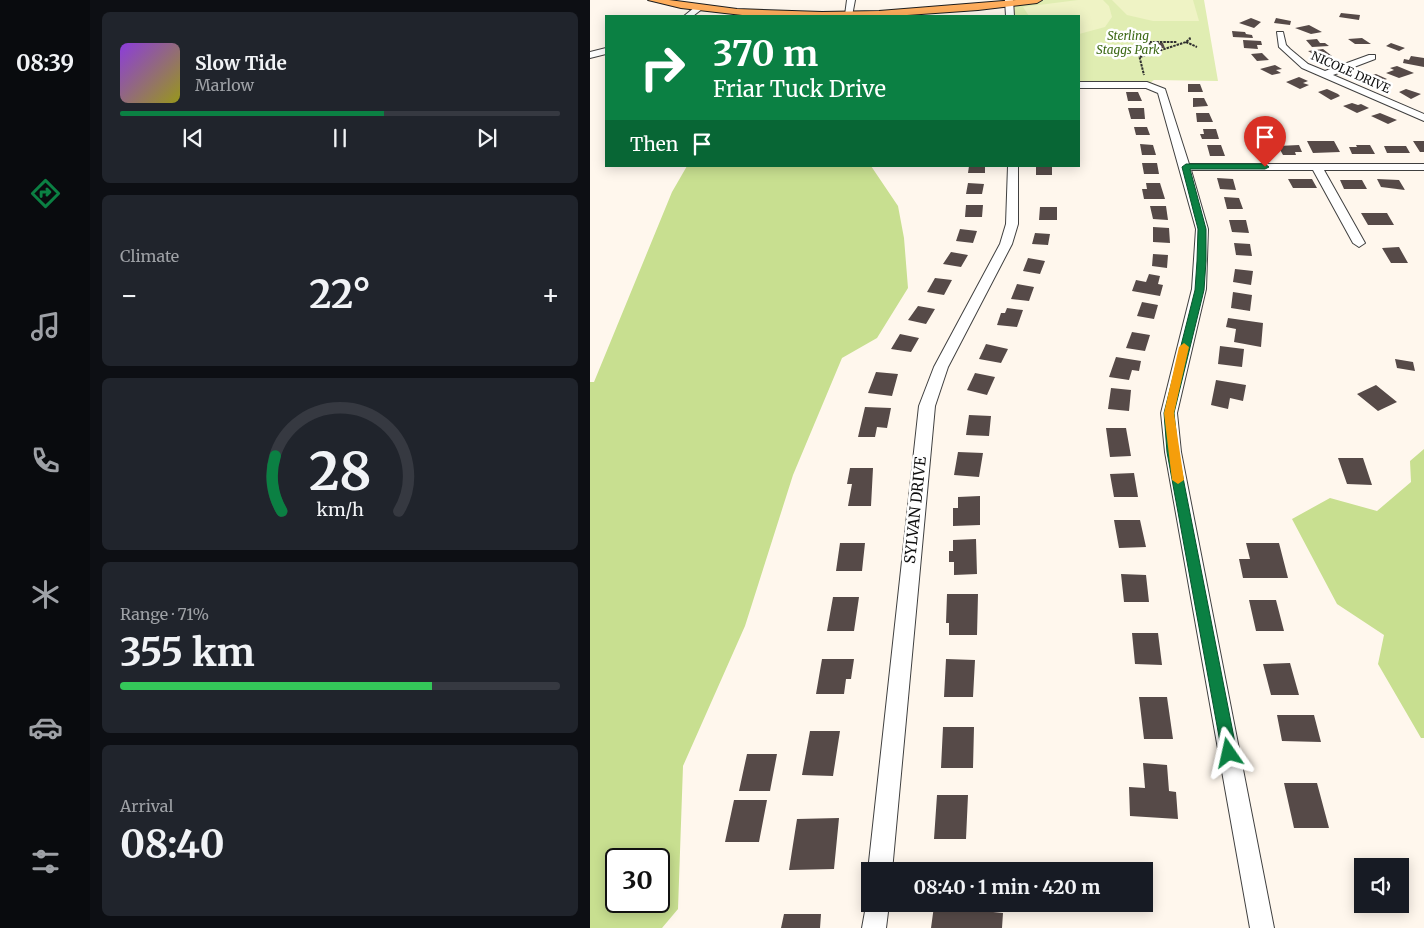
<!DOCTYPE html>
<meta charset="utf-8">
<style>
:root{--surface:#171b24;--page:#20242c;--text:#f1f3f6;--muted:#9ea1a6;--line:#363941;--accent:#0b8043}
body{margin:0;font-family:Merriweather,serif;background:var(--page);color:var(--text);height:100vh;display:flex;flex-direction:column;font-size:19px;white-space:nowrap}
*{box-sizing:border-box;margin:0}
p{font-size:16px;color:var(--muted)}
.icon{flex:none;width:28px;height:28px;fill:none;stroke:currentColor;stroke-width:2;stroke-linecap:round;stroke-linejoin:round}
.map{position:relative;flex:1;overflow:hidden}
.drawer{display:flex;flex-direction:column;gap:12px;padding:12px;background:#0d0f14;width:500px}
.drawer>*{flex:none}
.top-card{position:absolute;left:15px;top:15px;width:475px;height:152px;border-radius:0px;box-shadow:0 2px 12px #0003;background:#0b8043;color:#fff;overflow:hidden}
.fabs{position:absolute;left:764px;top:858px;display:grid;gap:10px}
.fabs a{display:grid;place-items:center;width:55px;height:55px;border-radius:0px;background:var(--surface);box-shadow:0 2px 12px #0003;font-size:25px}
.speed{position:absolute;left:15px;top:848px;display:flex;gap:10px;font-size:25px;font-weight:700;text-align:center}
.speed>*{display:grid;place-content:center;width:65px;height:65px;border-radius:50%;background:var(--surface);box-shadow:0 2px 12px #0003;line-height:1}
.speed .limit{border:2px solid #111;border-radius:8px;background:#fff;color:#111}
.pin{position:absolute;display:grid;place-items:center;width:42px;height:42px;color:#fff;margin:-51px -21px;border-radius:50% 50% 50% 0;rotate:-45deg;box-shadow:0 0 5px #0007}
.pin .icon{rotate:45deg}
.me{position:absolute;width:55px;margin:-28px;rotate:349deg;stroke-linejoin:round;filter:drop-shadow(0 0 4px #0008)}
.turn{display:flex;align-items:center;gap:18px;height:105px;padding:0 25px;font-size:22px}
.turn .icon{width:65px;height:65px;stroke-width:2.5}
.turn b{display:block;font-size:35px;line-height:42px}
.then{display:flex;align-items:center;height:48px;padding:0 25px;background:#0003;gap:10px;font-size:19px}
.big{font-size:38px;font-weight:700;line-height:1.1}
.drawer .card{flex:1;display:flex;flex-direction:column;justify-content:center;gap:8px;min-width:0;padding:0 18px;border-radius:8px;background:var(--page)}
.drawer .dial{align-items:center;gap:0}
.dial svg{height:130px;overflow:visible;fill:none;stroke:var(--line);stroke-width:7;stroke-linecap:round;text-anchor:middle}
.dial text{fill:var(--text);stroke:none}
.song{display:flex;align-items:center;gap:15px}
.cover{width:60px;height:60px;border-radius:8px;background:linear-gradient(135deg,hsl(270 70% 55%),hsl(60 70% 35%))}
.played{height:5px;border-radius:2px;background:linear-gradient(90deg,var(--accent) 60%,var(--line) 60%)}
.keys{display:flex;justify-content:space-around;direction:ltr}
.heat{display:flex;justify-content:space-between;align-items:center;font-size:28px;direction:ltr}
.charge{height:8px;border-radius:4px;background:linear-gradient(90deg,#34c759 71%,var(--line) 0)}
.trip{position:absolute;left:271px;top:862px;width:292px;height:50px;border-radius:0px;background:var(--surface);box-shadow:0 2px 12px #0003;font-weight:700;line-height:50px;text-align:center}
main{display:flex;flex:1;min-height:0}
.menu{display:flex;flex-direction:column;width:90px;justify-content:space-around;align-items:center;background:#090b0e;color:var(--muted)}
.menu .icon{width:35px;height:35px}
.menu .current{color:var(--accent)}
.menu b{font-size:22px;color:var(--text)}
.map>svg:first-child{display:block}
.green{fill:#e0edb2}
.forest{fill:#c8df90;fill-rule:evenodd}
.pitch{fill:#eff3c5}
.building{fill:#564a48}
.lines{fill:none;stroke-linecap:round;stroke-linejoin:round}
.minor-casing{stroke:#404040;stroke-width:2}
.major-casing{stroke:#1e1e1e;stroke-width:2}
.path{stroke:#2f2f2f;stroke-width:2;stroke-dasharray:2.5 1;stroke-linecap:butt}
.minor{fill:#fff;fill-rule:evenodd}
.major{fill:#ffae5d;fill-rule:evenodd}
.route{fill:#0b8043;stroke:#07532c}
.slow{fill:#f59e0b}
.labels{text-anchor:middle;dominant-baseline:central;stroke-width:5;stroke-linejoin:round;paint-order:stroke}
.far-park-label{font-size:12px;font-style:italic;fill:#3e6a17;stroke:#fff}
.far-street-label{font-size:12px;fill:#0d0d0d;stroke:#fff}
.street-label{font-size:15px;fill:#0d0d0d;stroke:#fff}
</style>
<main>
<nav class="menu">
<b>08:39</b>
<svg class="icon current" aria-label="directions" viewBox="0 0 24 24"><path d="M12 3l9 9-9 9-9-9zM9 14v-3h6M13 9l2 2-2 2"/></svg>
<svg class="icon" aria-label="music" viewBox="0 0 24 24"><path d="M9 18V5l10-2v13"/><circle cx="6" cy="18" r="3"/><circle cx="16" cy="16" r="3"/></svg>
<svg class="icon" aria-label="phone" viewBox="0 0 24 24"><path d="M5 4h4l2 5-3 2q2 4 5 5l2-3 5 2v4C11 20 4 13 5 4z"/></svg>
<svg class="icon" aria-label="climate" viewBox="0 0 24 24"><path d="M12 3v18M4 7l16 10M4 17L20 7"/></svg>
<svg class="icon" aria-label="car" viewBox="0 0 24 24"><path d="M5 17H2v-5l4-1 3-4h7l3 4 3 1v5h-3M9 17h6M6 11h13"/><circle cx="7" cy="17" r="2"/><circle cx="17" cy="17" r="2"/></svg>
<svg class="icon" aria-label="filters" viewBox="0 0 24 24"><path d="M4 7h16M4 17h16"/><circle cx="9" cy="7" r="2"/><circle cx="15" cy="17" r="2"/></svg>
</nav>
<section class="drawer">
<div class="card">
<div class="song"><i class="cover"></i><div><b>Slow Tide</b><p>Marlow</p></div></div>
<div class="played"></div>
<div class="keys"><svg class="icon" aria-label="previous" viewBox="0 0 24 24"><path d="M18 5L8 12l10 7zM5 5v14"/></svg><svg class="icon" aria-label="pause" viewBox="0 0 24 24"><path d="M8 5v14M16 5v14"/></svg><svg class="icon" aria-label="next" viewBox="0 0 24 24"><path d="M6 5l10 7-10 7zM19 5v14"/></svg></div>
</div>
<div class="card"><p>Climate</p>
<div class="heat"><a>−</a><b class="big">22°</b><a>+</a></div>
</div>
<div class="card dial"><svg viewBox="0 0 100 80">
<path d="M14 69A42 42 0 1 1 86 69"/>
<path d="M14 69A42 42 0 0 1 10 35" stroke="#0b8043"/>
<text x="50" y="56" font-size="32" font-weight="700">28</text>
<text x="50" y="72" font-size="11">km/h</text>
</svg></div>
<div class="card"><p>Range · 71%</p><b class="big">355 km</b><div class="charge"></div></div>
<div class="card"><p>Arrival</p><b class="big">08:40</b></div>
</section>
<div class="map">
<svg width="834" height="928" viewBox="0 0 834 928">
<rect width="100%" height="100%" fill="#fff7ed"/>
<path class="green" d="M447,0H614L628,81L564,80L557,85H489V16H420V4Z"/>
<path class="forest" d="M97,166H281L308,206L314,238L318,288L287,338L252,358L203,475L155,626L93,766L88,909L72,928H0V382H4L82,192ZM26,859H69V901H26Z
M834,449V738H831L788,664L794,635L747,604L702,519L740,498L787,511L821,482L820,461Z"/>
<path class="pitch" d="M488,0H513L519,6L522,17L515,27L489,34V16H439L433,7Z
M522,0H603L609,21H563L537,15Z"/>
<path class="building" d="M751,13L770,15L769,20L749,17Z
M661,18L671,22L664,28L649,23Z
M686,18L701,21L700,25L684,23Z
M719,25L732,32L721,34L705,28Z
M642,31L655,32L656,34L662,35L663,38L643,37Z
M772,38L781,44H765L758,39Z
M727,39L730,43H735L739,46L722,47L716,40Z
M653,40L671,41L672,45H667L668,49L654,48Z
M562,43H573L575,48H564Z
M801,43L815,48L809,51L796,46Z
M733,49L742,56L730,58L718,51Z
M672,53L679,60L667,61L661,54Z
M821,56L834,58V67L813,63L814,59L819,60Z
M685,65L692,69L686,70L691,73L682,75L670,69Z
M807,66L824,73L809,78L796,73L804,70L800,68Z
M774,74L779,76L786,74L797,79L784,84L767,76Z
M709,77L718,81L713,83L719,85L710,89L696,82Z
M598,84H610L613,92H598Z
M737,89L748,94L750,96L741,100L728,92Z
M816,89L831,94L821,99L809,92Z
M536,92H548L552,101H538Z
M603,98H614L618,106L603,107Z
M762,103L768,105L771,104L779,108L767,113L753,106Z
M538,108H554L555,119H541Z
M606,113H619L623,122H607Z
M790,113L807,120L798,124L781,116Z
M544,127H557L560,135H546Z
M613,129H626L629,139H612L610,134H614Z
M717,141H744L750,152L723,153Z
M823,141H834V152H830Z
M550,144L563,145L566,155H552Z
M617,145H631L635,156H620Z
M709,145L712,152H705L706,155H693L688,146Z
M766,145H780L785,154H762L759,147H767Z
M794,146H816L820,153H797Z
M552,163H567L569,174H554Z
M379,166H395V173H378Z
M446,166H462V175H446Z
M627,178L643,179L646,190L630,189Z
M698,179H722L727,188H703Z
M787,179L809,180L815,190L791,187Z
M750,180H772L777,189H754Z
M378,183L394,184L392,194H376Z
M556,183H570L575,199H554L552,189H557Z
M634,197L649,198L653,209H637Z
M376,205H393L392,217H375Z
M560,206H576L578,220L563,219Z
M450,207H467V220H449Z
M771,213H797L804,225H778Z
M639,220H656L659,233L642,232Z
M563,227L579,228L580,243L563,242Z
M370,229L387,231L383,243L366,241Z
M445,233L460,234L458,245L442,244Z
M644,243L660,244L662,256L646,255Z
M809,247L818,263H801L792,248Z
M361,252L378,255L371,267L353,264Z
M563,254L578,255L577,268L562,266Z
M438,258L455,261L450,274L433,271Z
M645,269L663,271L661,285L643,282Z
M559,274L570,276L568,284L573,285L570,296L542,291L546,280L556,282Z
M345,278L362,280L354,295L337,292Z
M427,284L444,287L439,301L421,299Z
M643,292L662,295L660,311L641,308Z
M552,302L568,305L564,319L547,316Z
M328,306L345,309L336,324L318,320Z
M417,308L433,310L427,327L407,325L411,313H415Z
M638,318L673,323L671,347L644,342L646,329L636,327Z
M542,332L560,335L555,351L536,348Z
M310,334L329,338L321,352L301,349Z
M396,344L418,349L411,363L389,359Z
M630,346L654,349L652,367L628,364Z
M526,357L551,361L549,371L542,370L539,380L519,377Z
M805,359L823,362L825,371L807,368Z
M286,372L308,374L302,396L278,393Z
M385,373L405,377L397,395L377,390Z
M626,380L656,385L653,401L640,398L638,409L621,405Z
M786,385L807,402L788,411L767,394Z
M521,388L541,390L539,411L518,409Z
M275,407L301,408L297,428L287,427L285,437H268Z
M379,415L401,416L399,436L376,435Z
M516,428H536L541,456L520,457Z
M368,452L393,453L389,477L364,475Z
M748,458H773L782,485L757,484Z
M260,468H283L281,506H258L262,484H257Z
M544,473L548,497H524L520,474Z
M390,496V525L363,526V508H368V497Z
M524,520H550L556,547L529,548Z
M386,539L387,574L364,575V562H359V551H363V540Z
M250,543H275L272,571H246Z
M656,543H689L698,578H653L649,559H660Z
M531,574L556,575L559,602H534Z
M357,594H388L387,635H359V623H356Z
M243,597H269L264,631H237Z
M659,600H686L694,631H666Z
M542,633H568L572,665L545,664Z
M232,659H264L261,679H256L254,694H226Z
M356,659L385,660L383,697H354Z
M700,663L709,695H681L673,664Z
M549,697H577L583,739H554Z
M687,715H724L731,742L692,741Z
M353,727H384L383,768H351Z
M220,731H250L243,776L212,775Z
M157,754H187L180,791H149Z
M553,763L577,765L579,791L586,792L588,819L540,816L539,787L555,788Z
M694,783H727L739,828H704Z
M347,795H378L376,839H344Z
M144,800H177L169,842H135Z
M249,818L244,869L199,870L207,819Z
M344,906L413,913L412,928H341Z
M194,914H231L230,928H191Z"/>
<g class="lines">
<g class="minor-casing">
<path id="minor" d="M257,0H265L262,16L255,15Z
M415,0H423L424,16H416Z
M105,7L112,9L103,16H94Z
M687,32H693L696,45L700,49L718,64L735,71L779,55H785V59L743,75L834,114V121L712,68L689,47Z
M16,48V54L0,58V52Z
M489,82H557L575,89L599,164H834V170H734L775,243L769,247L763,243L723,170H601L618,229L616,289L587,413L591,452L684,928H660L575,452L571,413L602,289L606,229L568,93L556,88H489Z
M418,166H428V224L422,244L358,367L345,406L302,871H280V875L278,871L329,406L344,367L410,244L416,224Z
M278,895L280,904H299L296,928H272Z"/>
</g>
<g class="major-casing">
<path id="major" d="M58,0H79L147,9L232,12L289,11L426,0H452L447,3L388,10L303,16H161L91,8Z"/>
</g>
<path class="path" d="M596,42L607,47
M560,45L559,42H587
M547,47L554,75
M550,57L596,42L600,39L599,37"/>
<use href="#minor" class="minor"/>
<use href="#major" class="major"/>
</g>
<path class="route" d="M596,164H675L679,167L675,169H600L616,229V261L614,290L584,413L588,452L647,753L645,758L639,760L634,758L632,753L577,452L574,413L605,290L607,261L608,229L592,167Z"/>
<path class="slow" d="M594,343L599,347L584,413L594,480L588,484L582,480L574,413L589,347Z"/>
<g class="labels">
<g class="far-park-label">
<text x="538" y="35">Sterling<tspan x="538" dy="14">Staggs Park</tspan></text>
</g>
<g class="far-street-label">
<text transform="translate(761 72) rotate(24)">NICOLE DRIVE</text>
</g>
<g class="street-label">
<text transform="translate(325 510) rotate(-84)">SYLVAN DRIVE</text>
</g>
</g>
</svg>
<div class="fabs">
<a><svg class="icon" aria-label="sound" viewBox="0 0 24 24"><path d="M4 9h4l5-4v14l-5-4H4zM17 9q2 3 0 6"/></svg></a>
</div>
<div class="speed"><div class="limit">30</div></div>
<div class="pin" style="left:675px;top:167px;background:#d93025"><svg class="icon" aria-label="arrive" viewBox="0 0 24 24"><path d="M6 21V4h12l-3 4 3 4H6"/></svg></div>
<svg class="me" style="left:639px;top:753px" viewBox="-20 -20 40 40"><path d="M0-17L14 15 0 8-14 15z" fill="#0b8043" stroke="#fff" stroke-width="4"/></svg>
<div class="trip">08:40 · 1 min · 420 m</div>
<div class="top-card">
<div class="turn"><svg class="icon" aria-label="right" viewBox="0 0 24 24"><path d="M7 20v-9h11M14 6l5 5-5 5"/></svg><div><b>370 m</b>Friar Tuck Drive</div></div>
<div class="then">Then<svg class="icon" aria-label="arrive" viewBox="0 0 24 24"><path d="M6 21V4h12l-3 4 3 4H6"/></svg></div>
</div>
</div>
</main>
